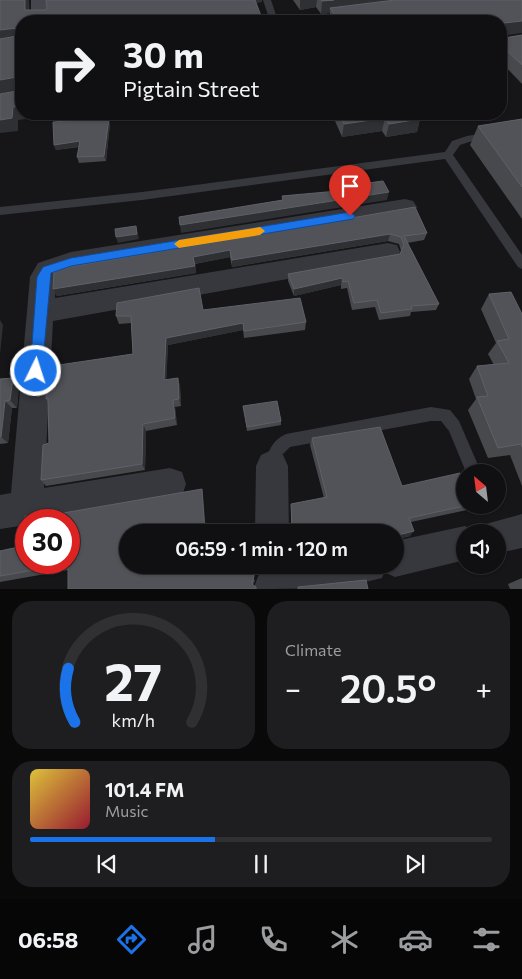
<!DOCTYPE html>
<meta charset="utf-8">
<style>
:root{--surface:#101012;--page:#1e1e20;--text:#f1f3f6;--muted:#9c9d9f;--line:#303032;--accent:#1a73e8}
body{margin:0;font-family:Commissioner,sans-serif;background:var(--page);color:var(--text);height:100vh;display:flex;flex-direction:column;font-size:19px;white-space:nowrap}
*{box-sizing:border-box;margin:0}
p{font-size:16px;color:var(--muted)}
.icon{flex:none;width:28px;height:28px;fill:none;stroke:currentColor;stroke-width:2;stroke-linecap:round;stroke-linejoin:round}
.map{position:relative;height:589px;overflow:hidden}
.sheet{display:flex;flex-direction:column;gap:12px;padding:12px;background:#09090a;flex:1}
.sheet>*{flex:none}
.guide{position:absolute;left:15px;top:15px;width:492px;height:105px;border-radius:20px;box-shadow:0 1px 4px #0004,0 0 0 1px var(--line);background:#101012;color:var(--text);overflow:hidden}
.needle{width:32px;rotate:332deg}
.controls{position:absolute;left:456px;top:464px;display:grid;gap:10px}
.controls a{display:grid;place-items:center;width:50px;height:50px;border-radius:50%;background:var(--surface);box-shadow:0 1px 4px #0004,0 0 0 1px var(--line);font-size:25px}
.speed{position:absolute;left:15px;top:509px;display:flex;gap:10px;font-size:25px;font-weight:700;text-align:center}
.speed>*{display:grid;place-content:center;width:65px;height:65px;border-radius:50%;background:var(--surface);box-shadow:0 1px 4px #0004,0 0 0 1px var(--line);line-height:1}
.speed .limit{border:8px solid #d22;background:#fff;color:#111}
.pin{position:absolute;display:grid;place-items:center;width:42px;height:42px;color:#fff;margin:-51px -21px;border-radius:50% 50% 50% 0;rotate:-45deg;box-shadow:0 0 5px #0007}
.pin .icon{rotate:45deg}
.me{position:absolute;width:55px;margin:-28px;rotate:4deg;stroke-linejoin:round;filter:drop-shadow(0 0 4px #0008)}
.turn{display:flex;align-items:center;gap:18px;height:105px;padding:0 25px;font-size:22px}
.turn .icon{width:65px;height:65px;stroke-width:2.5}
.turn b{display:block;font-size:35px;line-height:42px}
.big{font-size:38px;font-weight:600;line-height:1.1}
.sheet .widget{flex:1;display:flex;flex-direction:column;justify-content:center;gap:8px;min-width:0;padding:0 18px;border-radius:20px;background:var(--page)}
.sheet .dial{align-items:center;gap:0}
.dial svg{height:130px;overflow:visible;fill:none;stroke:var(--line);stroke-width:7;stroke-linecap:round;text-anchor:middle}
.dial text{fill:var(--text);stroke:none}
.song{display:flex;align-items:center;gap:15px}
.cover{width:60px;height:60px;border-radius:8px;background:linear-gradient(135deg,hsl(50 70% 55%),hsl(350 70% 35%))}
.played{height:5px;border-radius:2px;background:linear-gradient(90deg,var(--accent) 40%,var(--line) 40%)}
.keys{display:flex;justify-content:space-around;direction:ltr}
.heat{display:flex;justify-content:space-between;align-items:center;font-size:28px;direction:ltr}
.sheet .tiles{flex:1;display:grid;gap:12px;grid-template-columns:1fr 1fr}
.widget:last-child{grid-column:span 2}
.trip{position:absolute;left:119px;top:524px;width:285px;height:50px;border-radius:25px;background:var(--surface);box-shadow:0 1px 4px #0004,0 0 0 1px var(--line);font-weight:600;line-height:50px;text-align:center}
.tabs{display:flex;height:80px;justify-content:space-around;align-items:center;background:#060607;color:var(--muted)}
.tabs .icon{width:35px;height:35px}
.tabs .active{color:var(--accent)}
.tabs b{font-size:22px;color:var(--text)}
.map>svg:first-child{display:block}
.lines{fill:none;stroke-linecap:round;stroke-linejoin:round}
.lane{fill:#37383d;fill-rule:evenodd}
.street{fill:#37383d;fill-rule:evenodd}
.secondary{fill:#45474d;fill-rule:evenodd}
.wall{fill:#47494d}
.shaded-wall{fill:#2f3033}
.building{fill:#525359;stroke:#5f6168;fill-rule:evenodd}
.route{fill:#1a73e8;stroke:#114b97}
.slow{fill:#f59e0b}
</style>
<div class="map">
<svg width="522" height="589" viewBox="0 0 522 589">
<rect width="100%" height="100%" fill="#161618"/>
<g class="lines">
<path class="lane" d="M263,0H271L278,21H270Z
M346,12L350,14L349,16L313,21L308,19L312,17Z
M522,127V133L472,141L460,145L453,155L522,255V269L518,267L445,159L142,200L0,215V207L142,192L445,152L452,141L467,136Z
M431,407L450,410L459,421L481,472H466L449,431L441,421H431L290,447L282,455L277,471L272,474L267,471L264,466C268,452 272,440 286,434Z"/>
<path class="street" d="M405,199L413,201L417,207L413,213L72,272L56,277L55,298L388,243L397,245L400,252L397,259L388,261L53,321L44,488L170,468L182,472L186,484L182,496L170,500L53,520H26V525L0,529V495L11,493L30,277L38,263L71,252Z
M272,450L283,455L288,466L289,532H255L256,466L261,455Z
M522,514V548L498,553V532H482L486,524Z
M465,526L478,532H465V560L395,577L384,572L382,578C341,589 297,589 255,589L254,587L259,574L289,565H395V541Z"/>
<path class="secondary" d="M31,0H47L49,21H31Z"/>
</g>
<path class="wall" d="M293,0H522L504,35V38L522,35V84L501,62V21H329L330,13L321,14L316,7L300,10Z
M332,114H417L420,119L417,132L386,137L382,131L342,137Z
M522,119V219L470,145L478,126Z
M110,124L106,161L79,163L77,157L79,147L56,150L54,145Z
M415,207L427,233L424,240L407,243L439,304L436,310L411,312L410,316L379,320L375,307L352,310L347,288L341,289V285L294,296L288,281V274L400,254L401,251L399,244L388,241L232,267L230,257L195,264L196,273L57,296L53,289Z
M489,294L522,314V486L510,455L488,458L468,410L476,399L469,379L477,366L494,365L488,354L496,343L481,309Z
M203,310L306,322L305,330L244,338L243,330L168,345L166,380L180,385L181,406L175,407L177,425L146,431L145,470L46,486L41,480L49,443L48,402L46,399L51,376L133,354L131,323L119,324L116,316Z
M0,379L19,386L17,408H12L8,443L0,444Z
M243,406L281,421V425L247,431Z
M312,438L402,486L465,505H472L467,510L411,522L410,536L398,539L397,549L395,551V532H287V529L291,527V504L324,498L310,445Z
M203,496L128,532L255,580L253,585L68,570L0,582V551L23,546L46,516Z
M522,578V589H510L508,584Z"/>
<path class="shaded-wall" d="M25,0H29L30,21L25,10Z
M252,0H262V2L252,4Z
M300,0H317L316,7L300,10Z
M334,0H426L330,8V13L321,14L322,1Z
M522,21V33L501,36L504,23Z
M18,28L21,38L0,43V30Z
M17,77L21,90L0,94V80Z
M21,106V114H58V115L18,120V131L0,133V120L13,107Z
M133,114H178L134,120Z
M109,118L110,124L106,161L104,156Z
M385,118L382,131L342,137L344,124Z
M420,119L417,132L386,137L389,124Z
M80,141L82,146L56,150L54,145Z
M389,192L387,200L181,233L180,225Z
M136,226L139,239L118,243L116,237Z
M390,234L388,241L232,267V260Z
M230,250V257L194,264L193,257Z
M195,266L196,273L57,296L53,289Z
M342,278L341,285L294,296V289Z
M0,320L3,325L0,354Z
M243,323V330L168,345L166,387L164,380L166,338Z
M13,378L19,386L17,408L10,400Z
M178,378L180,385L181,406L179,399Z
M173,400L175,407L177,425L175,418Z
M5,401L12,408L8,443L1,437Z
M143,424L146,431L145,470L142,464Z
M202,489L203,496L206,532H205Z
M414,531L410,536L395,539L398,535Z"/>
<path class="building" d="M0,0H25V10H45L47,8L46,0H255L263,21H21V106L13,107L12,118L0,120V94L17,91V77L0,80V39L17,36L18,28L0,30Z
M321,0H334L322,1Z
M395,0H522V21L504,23V38L522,35V65L501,45V21H347L346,20L339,21L330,8Z
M339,114H417L420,119L389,124L385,118L344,124Z
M109,118L104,156L77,157L80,141L54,145L53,122Z
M522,119V187L478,126Z
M383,181L389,192L180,225L179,217L283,200L282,196L349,190L347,186Z
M415,207L427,233L404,236L439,304L411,306L412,309L381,313L377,300L354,303L348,281L343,282L342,278L294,289L288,274L400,254L404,245L401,237L390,234L232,260L230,250L193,257L195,266L53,289L54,271L69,267Z
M136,226L137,234L116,237L115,229Z
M199,288L203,310L300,298L306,322L244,331L243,323L166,338L164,380L178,378L179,399L173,400L175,418L143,424L142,464L41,480L43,445L49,443L48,398L46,399L47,376H51L52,366L133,354L131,316H116L117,303Z
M511,292L522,314V447L521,444L498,448L477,397L488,396L477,366L509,363L497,341L509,339L489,294Z
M13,378L10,400L5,401L1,437H0V379Z
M277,401L281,421L247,427L243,406Z
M380,427L402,486L460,473L465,485V505H469L409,518L414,531L398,535L397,549H395V532H288L287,529L292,527L291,504L327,497L312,438Z
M202,489L205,532H128V565H253L254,576L252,584L256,587V589H68V564L0,576V551L23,546L25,516H46ZM26,520H69V562H26Z
M366,580L368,589H298V587Z"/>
<path class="route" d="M350,212L355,216L353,219L71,266L51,273L42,371L36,376L32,375L30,371L37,277L43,267L71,258Z"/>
<path class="slow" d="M260,227L265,231L260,235L179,248L174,244L179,240Z"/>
</svg>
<div class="controls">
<a><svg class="needle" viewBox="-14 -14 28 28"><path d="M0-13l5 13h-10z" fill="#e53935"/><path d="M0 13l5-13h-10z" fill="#9c9d9f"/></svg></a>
<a><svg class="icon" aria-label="sound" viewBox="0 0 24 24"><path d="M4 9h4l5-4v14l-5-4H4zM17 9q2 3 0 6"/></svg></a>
</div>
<div class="speed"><div class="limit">30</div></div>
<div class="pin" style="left:350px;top:216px;background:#d93025"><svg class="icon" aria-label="arrive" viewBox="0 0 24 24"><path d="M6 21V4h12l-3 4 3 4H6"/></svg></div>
<svg class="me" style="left:36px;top:371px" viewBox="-20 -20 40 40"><circle r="17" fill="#1a73e8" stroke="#fff" stroke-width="3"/><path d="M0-11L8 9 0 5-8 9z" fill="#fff"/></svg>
<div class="trip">06:59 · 1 min · 120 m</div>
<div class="guide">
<div class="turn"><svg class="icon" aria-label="right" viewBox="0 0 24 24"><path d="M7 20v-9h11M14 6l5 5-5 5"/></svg><div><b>30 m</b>Pigtain Street</div></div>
</div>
</div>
<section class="sheet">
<div class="tiles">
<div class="widget dial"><svg viewBox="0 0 100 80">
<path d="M14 69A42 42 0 1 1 86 69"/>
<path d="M14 69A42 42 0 0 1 10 36" stroke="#1a73e8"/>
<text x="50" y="56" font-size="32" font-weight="700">27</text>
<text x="50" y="72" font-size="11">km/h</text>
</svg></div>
<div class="widget"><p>Climate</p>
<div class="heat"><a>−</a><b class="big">20.5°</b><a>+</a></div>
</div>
<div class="widget">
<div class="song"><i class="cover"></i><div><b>101.4 FM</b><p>Music</p></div></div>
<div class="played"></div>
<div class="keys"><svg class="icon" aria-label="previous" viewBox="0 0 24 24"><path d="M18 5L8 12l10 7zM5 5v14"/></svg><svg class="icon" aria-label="pause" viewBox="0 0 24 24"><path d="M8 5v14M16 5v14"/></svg><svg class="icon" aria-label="next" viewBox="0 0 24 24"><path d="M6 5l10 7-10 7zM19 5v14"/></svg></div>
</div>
</div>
</section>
<nav class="tabs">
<b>06:58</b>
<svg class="icon active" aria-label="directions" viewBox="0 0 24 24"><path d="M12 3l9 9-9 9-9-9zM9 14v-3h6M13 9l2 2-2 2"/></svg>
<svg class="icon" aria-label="music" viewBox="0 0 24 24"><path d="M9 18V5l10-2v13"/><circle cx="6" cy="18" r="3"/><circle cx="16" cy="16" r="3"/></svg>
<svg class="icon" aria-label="phone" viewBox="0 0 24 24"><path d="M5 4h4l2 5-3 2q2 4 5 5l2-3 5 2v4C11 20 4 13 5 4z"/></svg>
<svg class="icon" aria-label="climate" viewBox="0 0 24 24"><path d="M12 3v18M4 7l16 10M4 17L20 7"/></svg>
<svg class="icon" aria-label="car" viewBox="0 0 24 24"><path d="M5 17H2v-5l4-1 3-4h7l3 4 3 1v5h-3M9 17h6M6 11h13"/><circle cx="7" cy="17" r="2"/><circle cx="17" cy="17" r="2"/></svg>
<svg class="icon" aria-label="filters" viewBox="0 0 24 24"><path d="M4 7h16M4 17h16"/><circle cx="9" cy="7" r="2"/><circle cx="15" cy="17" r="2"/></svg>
</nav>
